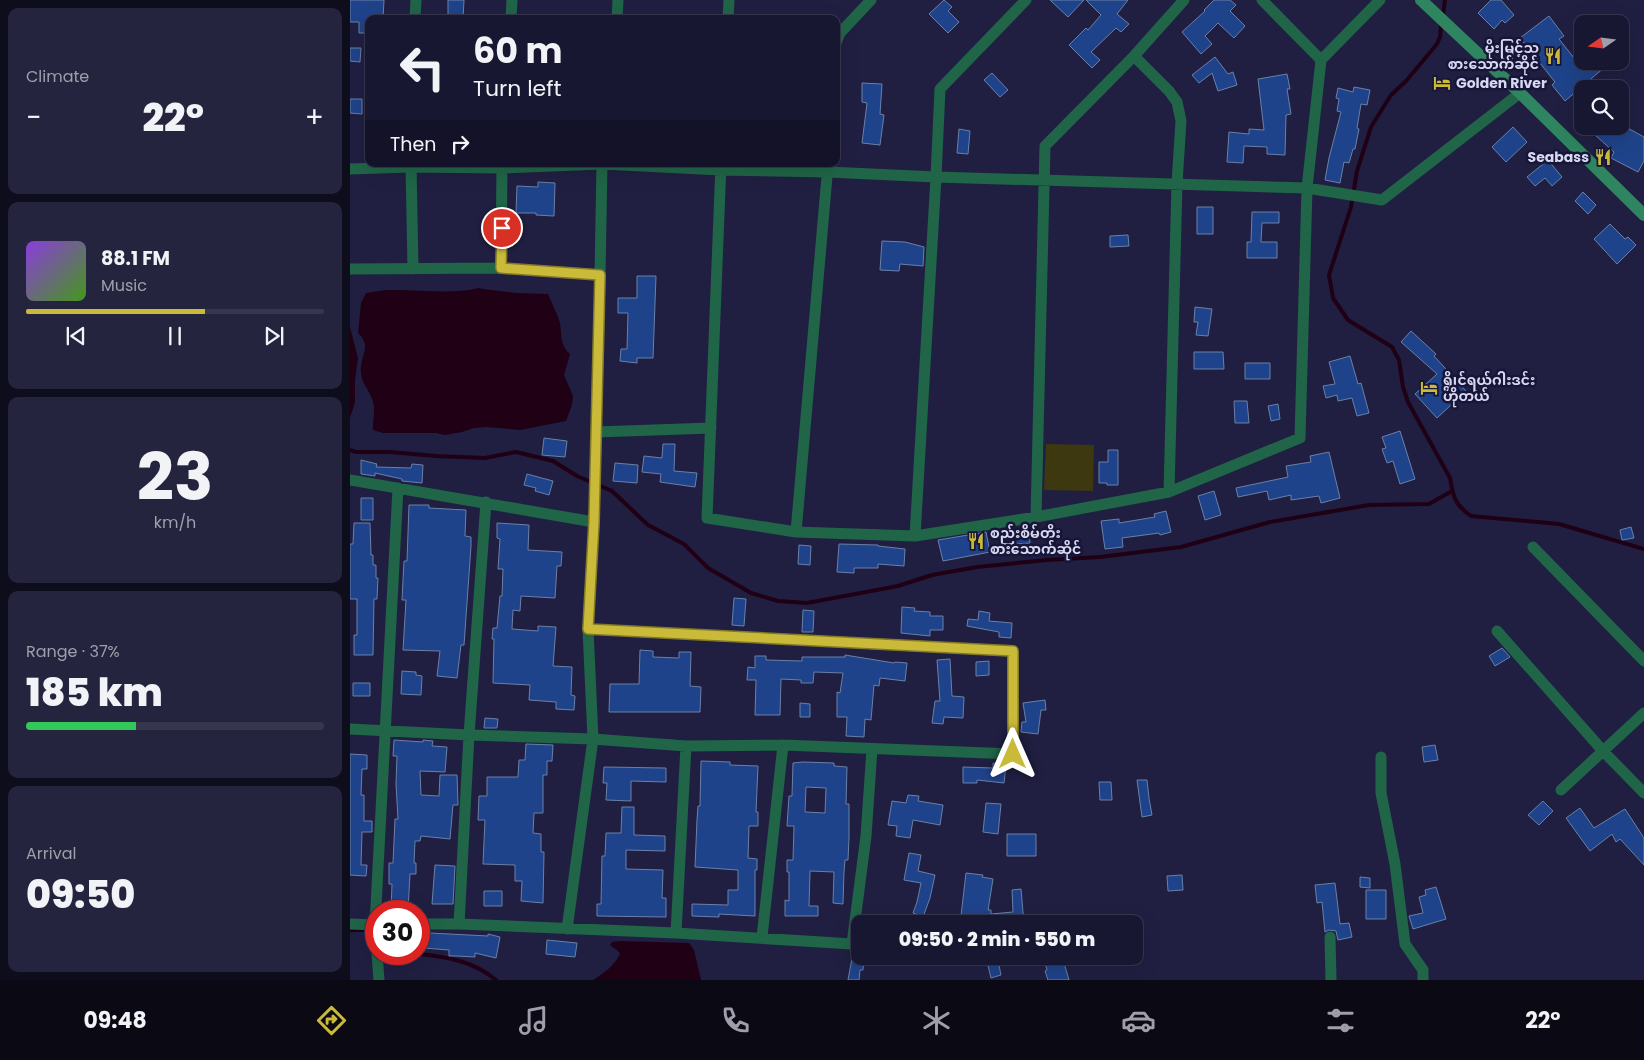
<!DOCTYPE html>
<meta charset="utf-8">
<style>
:root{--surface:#181732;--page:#25243e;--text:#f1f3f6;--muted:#9f9fac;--line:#36364d;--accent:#caba3a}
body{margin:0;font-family:Poppins,"Noto Sans Myanmar",sans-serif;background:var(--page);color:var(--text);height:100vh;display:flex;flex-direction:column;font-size:19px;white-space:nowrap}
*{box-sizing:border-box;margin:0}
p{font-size:16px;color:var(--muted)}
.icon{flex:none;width:28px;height:28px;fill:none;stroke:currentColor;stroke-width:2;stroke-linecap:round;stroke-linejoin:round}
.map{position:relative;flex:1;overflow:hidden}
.panel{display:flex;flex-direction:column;gap:8px;padding:8px;background:#0d0d1c;width:350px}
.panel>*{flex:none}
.hud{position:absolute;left:15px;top:15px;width:475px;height:152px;border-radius:10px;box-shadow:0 5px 20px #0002,0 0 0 1px var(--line);background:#181732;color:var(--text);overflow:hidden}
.needle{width:32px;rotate:256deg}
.buttons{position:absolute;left:1224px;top:15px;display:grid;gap:10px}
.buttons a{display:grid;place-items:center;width:55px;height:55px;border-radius:10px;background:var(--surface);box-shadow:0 5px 20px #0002,0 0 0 1px var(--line);font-size:25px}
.speed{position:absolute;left:15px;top:900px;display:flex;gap:10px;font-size:25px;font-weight:700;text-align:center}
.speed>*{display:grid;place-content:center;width:65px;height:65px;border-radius:50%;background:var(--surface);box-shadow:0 5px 20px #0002,0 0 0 1px var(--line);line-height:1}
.speed .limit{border:8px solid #d22;background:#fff;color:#111}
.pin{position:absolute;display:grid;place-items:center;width:42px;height:42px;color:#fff;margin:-21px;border:2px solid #fff;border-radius:50%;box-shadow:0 1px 5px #0007}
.me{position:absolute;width:55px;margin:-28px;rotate:0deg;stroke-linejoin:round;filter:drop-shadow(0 0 4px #0008)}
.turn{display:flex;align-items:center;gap:18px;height:105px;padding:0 25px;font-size:22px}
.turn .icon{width:65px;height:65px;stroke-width:2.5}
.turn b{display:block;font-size:35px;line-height:42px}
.then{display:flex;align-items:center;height:48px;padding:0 25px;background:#0003;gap:10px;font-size:19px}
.big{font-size:38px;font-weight:800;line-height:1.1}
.panel .widget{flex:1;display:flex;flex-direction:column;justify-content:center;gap:8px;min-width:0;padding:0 18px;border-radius:10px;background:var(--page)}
.panel .dial{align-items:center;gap:0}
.dial b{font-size:65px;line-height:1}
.song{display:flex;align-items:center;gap:15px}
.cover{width:60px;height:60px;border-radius:8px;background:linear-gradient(135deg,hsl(270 70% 55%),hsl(100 70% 35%))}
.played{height:5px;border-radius:2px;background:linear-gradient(90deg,var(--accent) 60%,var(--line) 60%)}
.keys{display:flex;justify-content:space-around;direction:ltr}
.heat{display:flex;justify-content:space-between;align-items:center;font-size:28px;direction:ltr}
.charge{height:8px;border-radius:4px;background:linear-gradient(90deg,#34c759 37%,var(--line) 0)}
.trip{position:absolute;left:501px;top:915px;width:292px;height:50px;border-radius:10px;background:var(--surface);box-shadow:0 5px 20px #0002,0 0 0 1px var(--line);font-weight:800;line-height:50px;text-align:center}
.menu{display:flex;height:80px;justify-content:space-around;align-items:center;background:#0a0914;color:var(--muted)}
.menu .icon{width:35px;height:35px}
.menu .active{color:var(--accent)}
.menu b{font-size:22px;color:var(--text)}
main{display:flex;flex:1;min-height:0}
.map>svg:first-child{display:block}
.green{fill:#3d380f}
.water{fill:#1f0015}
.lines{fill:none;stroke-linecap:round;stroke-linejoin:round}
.stream{stroke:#1f0015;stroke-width:4}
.building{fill:#1f438a;stroke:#6a80a6;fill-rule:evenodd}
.street{stroke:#206548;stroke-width:11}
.secondary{stroke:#2e8560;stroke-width:12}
.route-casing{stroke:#837926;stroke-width:12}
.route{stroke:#caba3a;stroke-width:9}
.labels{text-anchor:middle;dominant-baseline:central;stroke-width:5;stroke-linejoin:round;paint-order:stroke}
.poi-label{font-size:14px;font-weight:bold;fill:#d7d9f1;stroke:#171538;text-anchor:start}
</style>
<main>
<section class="panel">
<div class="widget"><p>Climate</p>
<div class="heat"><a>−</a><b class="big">22°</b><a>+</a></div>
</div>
<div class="widget">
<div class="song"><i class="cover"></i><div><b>88.1 FM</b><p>Music</p></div></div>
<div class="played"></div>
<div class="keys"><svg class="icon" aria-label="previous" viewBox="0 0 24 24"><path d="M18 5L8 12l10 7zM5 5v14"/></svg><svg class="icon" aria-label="pause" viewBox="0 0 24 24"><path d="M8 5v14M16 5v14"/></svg><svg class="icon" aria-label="next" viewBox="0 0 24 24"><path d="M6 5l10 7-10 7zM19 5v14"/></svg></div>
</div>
<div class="widget dial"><b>23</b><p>km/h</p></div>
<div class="widget"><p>Range · 37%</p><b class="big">185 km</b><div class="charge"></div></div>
<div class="widget"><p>Arrival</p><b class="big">09:50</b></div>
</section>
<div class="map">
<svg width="1294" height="980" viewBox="0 0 1294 980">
<rect width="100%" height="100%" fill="#201f42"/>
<path class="green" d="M696,444L744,445L743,491L694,490Z"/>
<path class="water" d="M129,288L134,289L167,293L198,294C201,302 205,309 208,317C214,332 207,342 220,354L214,375L223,396L222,405L216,421L170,430L136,427L124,428L112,432L95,435L86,433H33L23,430C22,421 26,410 23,402C21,392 11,383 11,373C9,355 23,348 8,333L11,303L16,293C24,292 32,290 39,290C69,289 99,295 129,288Z
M0,327L8,358L5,380V402L0,418Z
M270,941L339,943L344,950L351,980H243C254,973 264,966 270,954L268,951L260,945L262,942Z"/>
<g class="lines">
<path class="stream" d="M1093,15L1095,0
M1091,25L1090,37L1087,44L1056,81L1041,95L1021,127L1007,171L1001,207L979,275L983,298L998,320L1042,347L1049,360L1053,387L1058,402L1100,478C1103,497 1105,505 1121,516L1209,524L1294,549
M0,450L6,452H40L86,456L135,458L166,452L203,461L227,476L262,491L298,525L334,544L358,568L401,593L428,601L457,603L548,586L582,575L627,567L697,560L750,557L831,547L920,522L1019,505L1079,504L1102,491
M0,930H17
M69,954C98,957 123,961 146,980"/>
</g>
<path class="building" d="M0,0H34L33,19H19V33H9V22H0Z
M98,0H114L113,19H98Z
M594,0L602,7L598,11L609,22L598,33L579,14Z
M700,0H734L718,17Z
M736,0H778L767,14L779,24L771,32L766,28L741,52L750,60L742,68L719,45L736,28L738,30L751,15Z
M864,0H880L886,5L880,11L895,26L884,38L868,23L855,36L862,44L851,54L832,32L855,11L854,10Z
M1141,0H1151L1164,15L1155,23L1152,20L1144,29L1128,13Z
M1199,16L1214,36L1209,39L1228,63L1230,61H1262L1215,101L1202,85L1205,82L1170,38Z
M0,48H11L10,62L0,61Z
M865,57L878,74L883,72L887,85L868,91L862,73L849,83L842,75Z
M642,73L658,90L650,97L634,80Z
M937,74L940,89H937L941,114L936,115L935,155L917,154V147L894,146L893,163L877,162L879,132L899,134V129L914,130L908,79Z
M512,83L532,84L530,114L534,115L530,145L512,143L517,103L512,102Z
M1004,87L1020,90L1017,105L1011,104L1007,128L1009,129L1005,149H1003L999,163L994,162L990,183L975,180L979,158L991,112L987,111L989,99L986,98L988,88L1003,92Z
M0,99H12V114L0,113Z
M1235,126H1274L1294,137V161L1288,172L1261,158L1264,152Z
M1163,127L1177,142L1156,162L1142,147Z
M609,129L620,131L618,154L607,153Z
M1198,160L1212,177L1202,186L1195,178L1185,186L1177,177Z
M188,182L205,183L204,216L186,215V213H166L167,186L188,187Z
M1233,192L1246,205L1238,214L1225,201Z
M847,207H863V234H847Z
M902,212H929V223H912L911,242H927V258H897V242H901Z
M1260,224L1275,239L1278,237L1286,245L1267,264L1244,239Z
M778,235L779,246L760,247V236Z
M532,241L555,242L574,247L573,266L550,264L549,271L530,270Z
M287,276H306L303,358H287V363L270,361L271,349H277L278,313H268V298H287Z
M845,307L862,309L858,336L846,335L848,322H844Z
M1061,331L1086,354L1084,356L1116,391L1087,418L1065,394L1087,374L1051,342Z
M844,352H873L874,369H844Z
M1000,356L1008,384L1011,383L1019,413L1007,416L1002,398L988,401L987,395L976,398L973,386L985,384L979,362Z
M895,363H920V379H895Z
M884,401H897L899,423H885Z
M928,404L930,419L921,421L918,406Z
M1050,431L1065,479L1050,484L1043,461L1037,463L1032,449L1036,448L1032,437Z
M194,438L217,441L215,457L192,455Z
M313,444H325L324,471L347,473L345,487L310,482L311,474L292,472L294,456L312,458Z
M758,450H768V485H757V483H749V462H758Z
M979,452L990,498L971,503L969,496L941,500V495L919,500L917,491L888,497L886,488L938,477L936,466L961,462L960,456Z
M11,460L27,464L26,467L61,468L62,464L73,465L72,483L52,481V479L25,473V476L11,474Z
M265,463L288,465L287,483L263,481Z
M177,474L203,481L199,495L185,491L186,488L174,485Z
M864,491L871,515L855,520L848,496Z
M11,498H23V520H11Z
M59,505H79V508L116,510L115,536L121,537V546L114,645H111L107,678L87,676L90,651L53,650L56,600H52L54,561H57Z
M816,511L821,532L810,535L809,533L772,538L773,547L755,549L751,521L769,519V523L805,517L804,514Z
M4,523H20L21,555H23V565H26V578H28L27,599H24L23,655H4V635H7V599H0V544H3Z
M147,523L179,525L178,550L212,552L211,566H207L205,598L171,596L170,611L163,610L162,629L188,631V626L206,627L203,666L222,667L221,695L225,696L224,710L206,709V702L179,700L180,685L143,683L144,639H142L143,628H147L150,596H152L153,569H148L150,539L147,538Z
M1281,527L1284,538L1272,540L1270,530Z
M636,532L640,552L593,561L588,540Z
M679,532L680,543L666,544L665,533Z
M489,544L528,545V546L555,549L554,566L528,564V568H504V573L487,572Z
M449,545L461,546L460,565L448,564Z
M384,598L396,599L394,626L382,625Z
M552,607L565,608L564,611L580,612V616H593V630H580V636L551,633Z
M453,610L464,611L463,632H452Z
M629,611L640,613L639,621L662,623L661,638L649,637V632L617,626L618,619L628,620Z
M1152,648L1160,657L1145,666L1139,656Z
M290,650L303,651V657L329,658V652H341L340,686L351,687L350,712H259L260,684H289Z
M495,655L544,663L545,662L557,663L555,681L530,678L529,686L524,685L521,720L515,719L514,737L496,736L497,717H487V692L490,693L493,673L464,672L463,683H451V680L431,679L430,715H405L406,680H397L398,667L405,668V656H416V660L452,661V657H495Z
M600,659L602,696L614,697L613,718L594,717L593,724L582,723L585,701H590L587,660Z
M639,661V675L626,676V662Z
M52,671L66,672V675L72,676L71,695L51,694Z
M3,683H20V696H3Z
M695,700L696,710H691L688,734L671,732L672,722H676L673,703Z
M450,703L460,704V717H450Z
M135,718L148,719L147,728H134Z
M44,740L73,742V740L83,741L82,746L97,747L95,772L70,771L71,795L89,796L90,775H107L108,805H103L100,839L71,836L70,841H65L64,863H66V874H60L58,910H41L42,884H39V863H43L45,819H48L46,784L47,756H43Z
M176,744L203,745L202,761H197V775H193V813H184L183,833L191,834V852H194L193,903L171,901L172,881H165V865L133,864L135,820H128L129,796H137V777H168L169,760H175Z
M1085,745L1088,760L1074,762L1072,747Z
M0,754L17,755V769H12L11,795H14V821H22V832H12L11,865H17L16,876L0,875Z
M351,761L380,762V765L408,766L406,812H408V826H399L398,858L407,859V870H405V916L369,914V917L342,916V904L378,905V890H388V870L345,867L347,820L348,806H350Z
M453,762L484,763V766L497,767L496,804H499V838L498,860H495L494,872L493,904L483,903L484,872L460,871L459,906H468V916H435V900L439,901V872H437V860H443L444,826H437L439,796H442L443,763ZM456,787L476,788L475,813L455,812Z
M643,763L656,765L654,783L627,780V783H613V767L643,768Z
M254,767L316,768V782L281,781V801L256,800L257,783H253Z
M787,780H797L799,798L802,815L792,817Z
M749,782H761L762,800H750Z
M558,795L569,796L568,801L593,805L590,825L563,820L560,838L546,836L547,826L538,825L542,801L556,803Z
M1193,801L1203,811L1189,825L1178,815Z
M636,803L651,804L648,834L633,832Z
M272,807H284V835L315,836V851L276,850V869L313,870L312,898H316V917L247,916V904H251L252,856H255L256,833H271Z
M1230,808L1244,828L1275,809L1294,838V865L1270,839L1266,842L1262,834L1240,851L1216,818Z
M657,834H686V856H657Z
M559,853L571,855L568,871L585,875L580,898L573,917L563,913L567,902L571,883L554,880Z
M85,865L105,866L103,904H82Z
M616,873L633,875L632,877L643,879L638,910H641V914L663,912L662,890L671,889L674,924H610Z
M832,875L833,890L818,891L817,876Z
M1010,877L1020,878V888L1010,887Z
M985,883L990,924L999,923L1002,937L988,940L986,931L979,930L975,932L972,902L967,903L965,885Z
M1086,887L1096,919L1063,929L1059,916L1073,913L1069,897L1076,895L1075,890Z
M1016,890H1036V919H1016Z
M134,891H152V906H134Z
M80,933L138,936V934L150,937L146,958L125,953V957L107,956H99V950L74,948L75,934H80Z
M197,940L227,943L225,957L196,954Z
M642,956H647L651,975L641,978L636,958Z
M693,956H712L719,980H698L695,971L697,970Z
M502,958L514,960L513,970H510L509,980H498Z"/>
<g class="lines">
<path class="street" d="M912,0L971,60
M65,19L66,0
M161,19L162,0
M267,19L268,0
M378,19L379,0
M486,43L490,33L521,0
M784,56L819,91L827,102L831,121L827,183L819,492
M61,164L63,269
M371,164L357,518L446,532L565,536L686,517L819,492L950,438L957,188L971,60L1030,0
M0,169L61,167L152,168L252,164L371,170L478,172L586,177L957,188L1032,200L1170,93
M151,268L152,164
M0,269L151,268L250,275
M246,432L361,428
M0,480L244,522
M686,517L695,146L784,56L834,0
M446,532L478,165
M565,536L586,177L590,89L676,0
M1183,547L1294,661
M1147,631L1253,751L1294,793
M0,729L119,735L243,739L336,746L433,745L663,754V651L238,629
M1031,757V793L1045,864L1055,944L1073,970V980
M1211,790L1294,713
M0,924L26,925
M69,924H109L326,933L502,944L516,836L522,749
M109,924L119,735L136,502
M217,929L243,739L238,629L244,522L250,275L252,164
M326,933L336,746
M412,937L433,745
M980,937L981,980
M26,944L25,925L48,488
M27,954L29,980"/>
<path class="secondary" d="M1071,0L1170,93L1294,215"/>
</g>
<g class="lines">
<g class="route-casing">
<path id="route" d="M152,228L151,268L250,275L244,522L238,629L663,651V754"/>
</g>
<use href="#route" class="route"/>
</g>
<defs>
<g id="restaurant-bare" transform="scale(1.35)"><path d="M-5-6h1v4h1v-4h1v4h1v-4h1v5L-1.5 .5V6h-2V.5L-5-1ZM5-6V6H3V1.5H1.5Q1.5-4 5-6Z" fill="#caba3a" stroke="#171538" stroke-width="2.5" paint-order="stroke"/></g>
<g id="hotel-bare" transform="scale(1.35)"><path d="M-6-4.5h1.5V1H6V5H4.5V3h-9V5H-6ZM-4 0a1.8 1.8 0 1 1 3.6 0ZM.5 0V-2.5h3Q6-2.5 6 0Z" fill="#caba3a" stroke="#171538" stroke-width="2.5" paint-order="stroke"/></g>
</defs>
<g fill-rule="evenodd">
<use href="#restaurant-bare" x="1203" y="56"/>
<use href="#hotel-bare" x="1092" y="83"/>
<use href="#restaurant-bare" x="1253" y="157"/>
<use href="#hotel-bare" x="1079" y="388"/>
<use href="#restaurant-bare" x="626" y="541"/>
</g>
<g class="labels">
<g class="poi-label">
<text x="1189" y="48" text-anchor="end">မိုးမြင့်သူ<tspan x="1189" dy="16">စားသောက်ဆိုင်</tspan></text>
<text x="1106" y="83">Golden River</text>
<text x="1239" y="157" text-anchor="end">Seabass</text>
<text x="1093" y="380">ရွိုင်ရယ်ဂါးဒင်း<tspan x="1093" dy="16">ဟိုတယ်</tspan></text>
<text x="640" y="533">စည်းစိမ်တိုး<tspan x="640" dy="16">စားသောက်ဆိုင်</tspan></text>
</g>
</g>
</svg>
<div class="buttons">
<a><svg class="needle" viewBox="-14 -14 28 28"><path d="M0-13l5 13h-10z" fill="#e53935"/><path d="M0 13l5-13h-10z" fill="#9f9fac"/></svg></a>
<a><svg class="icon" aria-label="search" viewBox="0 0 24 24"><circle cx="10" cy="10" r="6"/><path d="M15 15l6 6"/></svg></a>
</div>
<div class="speed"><div class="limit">30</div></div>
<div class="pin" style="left:152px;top:228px;background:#d93025"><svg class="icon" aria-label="arrive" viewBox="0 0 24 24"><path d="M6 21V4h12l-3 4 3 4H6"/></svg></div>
<svg class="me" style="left:663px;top:754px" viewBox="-20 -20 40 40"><path d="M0-17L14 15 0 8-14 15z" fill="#caba3a" stroke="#fff" stroke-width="4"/></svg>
<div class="trip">09:50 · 2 min · 550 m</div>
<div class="hud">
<div class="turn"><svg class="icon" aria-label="left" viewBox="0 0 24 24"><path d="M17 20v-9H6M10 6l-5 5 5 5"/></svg><div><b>60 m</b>Turn left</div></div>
<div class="then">Then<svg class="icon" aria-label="right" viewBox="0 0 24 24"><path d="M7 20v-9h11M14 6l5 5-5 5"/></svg></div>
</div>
</div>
</main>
<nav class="menu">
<b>09:48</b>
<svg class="icon active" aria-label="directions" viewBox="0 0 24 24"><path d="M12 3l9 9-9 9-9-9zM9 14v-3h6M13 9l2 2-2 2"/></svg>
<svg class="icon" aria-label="music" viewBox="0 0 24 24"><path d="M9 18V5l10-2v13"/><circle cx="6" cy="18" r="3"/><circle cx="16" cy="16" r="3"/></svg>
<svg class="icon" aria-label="phone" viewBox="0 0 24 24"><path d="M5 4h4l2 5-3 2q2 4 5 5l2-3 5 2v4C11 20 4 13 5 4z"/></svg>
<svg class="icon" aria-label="climate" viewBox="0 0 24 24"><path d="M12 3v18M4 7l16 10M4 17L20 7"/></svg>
<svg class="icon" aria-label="car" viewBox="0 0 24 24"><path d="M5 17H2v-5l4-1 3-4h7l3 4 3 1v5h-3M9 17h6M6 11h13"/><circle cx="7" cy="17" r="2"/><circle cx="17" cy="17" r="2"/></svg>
<svg class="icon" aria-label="filters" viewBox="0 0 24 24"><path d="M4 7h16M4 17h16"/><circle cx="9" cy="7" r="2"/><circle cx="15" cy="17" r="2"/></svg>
<b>22°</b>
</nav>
